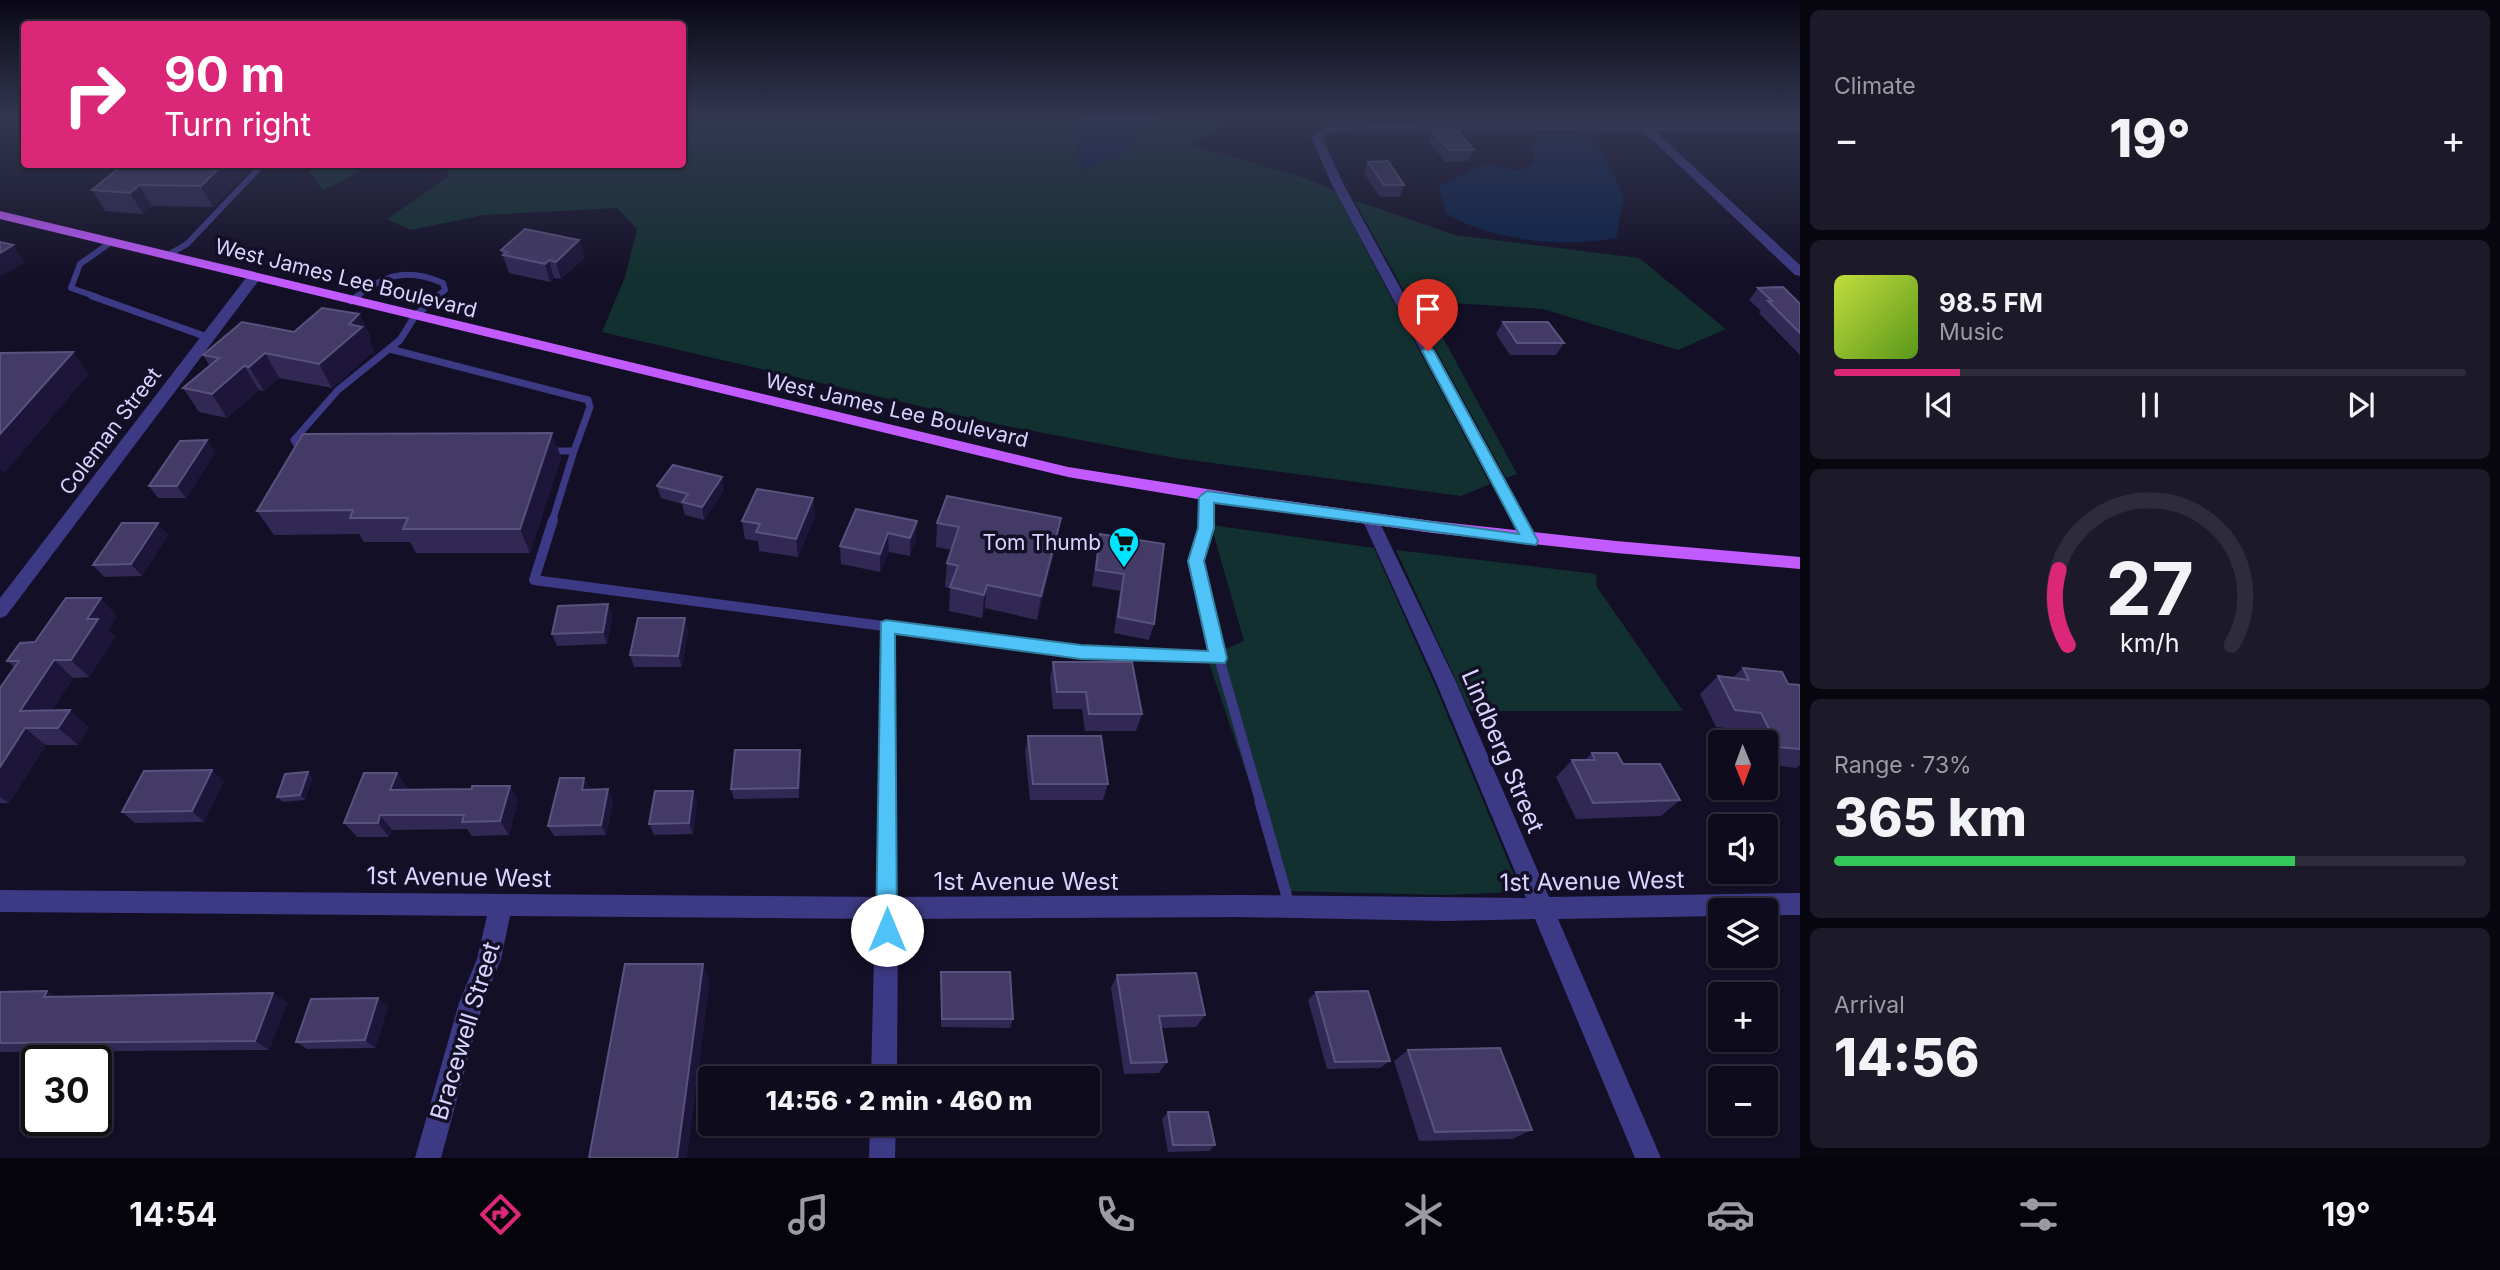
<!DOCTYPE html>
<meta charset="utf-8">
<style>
:root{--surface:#0e0b1c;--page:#1c1929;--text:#f1f3f6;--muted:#9b9ba3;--line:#2e2b3b;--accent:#db2777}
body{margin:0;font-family:Inter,sans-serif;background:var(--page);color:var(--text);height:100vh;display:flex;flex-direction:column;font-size:26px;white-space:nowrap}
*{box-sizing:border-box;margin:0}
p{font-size:23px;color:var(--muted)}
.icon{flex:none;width:38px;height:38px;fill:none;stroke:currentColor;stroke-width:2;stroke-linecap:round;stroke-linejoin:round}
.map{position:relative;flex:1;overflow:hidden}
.details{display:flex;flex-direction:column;gap:10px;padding:10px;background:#08060f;width:700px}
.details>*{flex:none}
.top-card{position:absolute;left:21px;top:21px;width:665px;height:147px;border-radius:7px;box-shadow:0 2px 5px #0004,0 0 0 2px var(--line);background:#db2777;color:#fff;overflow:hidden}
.needle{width:46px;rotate:179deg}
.fabs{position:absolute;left:1708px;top:730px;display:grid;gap:14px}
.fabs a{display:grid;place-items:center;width:70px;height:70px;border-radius:7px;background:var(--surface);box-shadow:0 2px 5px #0004,0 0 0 2px var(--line);font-size:35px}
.speed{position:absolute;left:21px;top:1045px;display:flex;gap:14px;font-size:35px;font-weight:700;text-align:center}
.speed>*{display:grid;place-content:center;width:91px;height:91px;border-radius:50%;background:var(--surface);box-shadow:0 2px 5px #0004,0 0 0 2px var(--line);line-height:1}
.speed .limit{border:4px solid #111;border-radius:10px;background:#fff;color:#111}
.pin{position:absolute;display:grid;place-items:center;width:60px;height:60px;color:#fff;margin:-72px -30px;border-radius:50% 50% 50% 0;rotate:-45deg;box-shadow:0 0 7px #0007}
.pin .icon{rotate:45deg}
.me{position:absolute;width:77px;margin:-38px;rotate:0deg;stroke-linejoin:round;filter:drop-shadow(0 0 5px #0008)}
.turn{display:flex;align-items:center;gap:24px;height:147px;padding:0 28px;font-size:32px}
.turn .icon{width:91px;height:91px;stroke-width:2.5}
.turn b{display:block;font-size:49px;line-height:60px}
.big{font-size:52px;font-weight:800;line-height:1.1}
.details .card{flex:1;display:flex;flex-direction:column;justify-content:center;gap:10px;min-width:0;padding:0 24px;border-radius:10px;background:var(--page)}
.details .dial{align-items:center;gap:0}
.dial svg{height:182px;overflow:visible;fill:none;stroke:var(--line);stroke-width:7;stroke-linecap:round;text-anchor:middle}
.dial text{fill:var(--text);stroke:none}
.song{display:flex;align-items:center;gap:21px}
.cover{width:84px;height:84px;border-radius:10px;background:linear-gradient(135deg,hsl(70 70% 55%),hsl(90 70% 35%))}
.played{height:7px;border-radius:4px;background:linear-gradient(90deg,var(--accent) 20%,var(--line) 20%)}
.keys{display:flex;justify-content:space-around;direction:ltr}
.heat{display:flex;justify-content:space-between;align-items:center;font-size:38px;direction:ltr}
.charge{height:10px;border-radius:5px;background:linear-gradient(90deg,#34c759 73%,var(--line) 0)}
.trip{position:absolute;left:698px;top:1066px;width:402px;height:70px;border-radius:7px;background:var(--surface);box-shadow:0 2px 5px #0004,0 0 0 2px var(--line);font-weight:800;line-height:70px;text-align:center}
.tab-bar{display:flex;height:112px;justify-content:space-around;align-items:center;background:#06040b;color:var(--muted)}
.tab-bar .icon{width:49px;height:49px}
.tab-bar .active{color:var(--accent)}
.tab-bar b{font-size:32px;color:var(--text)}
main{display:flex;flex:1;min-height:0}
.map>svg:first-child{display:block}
.green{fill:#12302f}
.water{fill:#0c2248}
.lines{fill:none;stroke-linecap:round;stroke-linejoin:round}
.lane-far3{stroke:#3d3a85;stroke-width:6}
.lane-far2{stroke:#3d3a85;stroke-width:7}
.lane-far1{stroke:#3d3a85;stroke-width:10}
.lane{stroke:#3d3a85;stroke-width:11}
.street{fill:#3d3a85;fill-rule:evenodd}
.primary{fill:#c25bff;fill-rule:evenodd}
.wall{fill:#312854}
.shaded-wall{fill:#1d163a}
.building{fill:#433a66;stroke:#5a527e;stroke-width:2}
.route{fill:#4fc3f7;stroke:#337fa1;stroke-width:2}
.labels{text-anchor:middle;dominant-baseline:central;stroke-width:7;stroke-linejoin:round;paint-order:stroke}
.street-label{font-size:21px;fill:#d9d4ff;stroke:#130f26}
.poi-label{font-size:21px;fill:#d9d4ff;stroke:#130f26;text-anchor:end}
.near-street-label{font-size:24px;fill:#d9d4ff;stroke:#130f26}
</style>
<main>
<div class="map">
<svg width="1800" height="1158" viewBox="0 0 1800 1158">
<rect width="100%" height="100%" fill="#130f26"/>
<path class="green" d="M683,118H1078L1076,139L1128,151L1144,129L1160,118H1238L1189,144L1308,179L1335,191L1490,484L1461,496L1175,458L1001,425L602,332L625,277L637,229L617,208L484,215L410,230L387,219L449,176L444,165L682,164Z
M1639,118H1800V124L1711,125L1704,121Z
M316,164H372V165L323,190L309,171Z
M1354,200L1455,235L1639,258L1726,329L1678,350L1543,309L1423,301L1517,474L1506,478Z
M1211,525L1374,548L1434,683L1521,892L1442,895L1286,891L1207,657L1244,641Z
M1396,550L1596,574L1597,587L1683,711H1470Z"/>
<path class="water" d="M1078,118H1160L1144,129L1128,151L1086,172L1075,162Z
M1539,134L1582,135L1603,152L1624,197L1616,238C1561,248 1495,241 1446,214L1439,186L1487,163L1517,171L1534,163L1533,146Z"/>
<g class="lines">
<path class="lane-far3" d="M166,256L187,244L263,164
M97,297L71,288L80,264L110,243
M356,297C385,274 408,268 443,283L445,290L436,297"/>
<path class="lane-far2" d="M92,296L207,337
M351,301L358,296
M390,349L588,400L590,407L574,451
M305,445H297L294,440L338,390L400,340L415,316L438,296
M546,451H574L552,522
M1206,522L1207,497"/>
<path class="lane-far1" d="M553,520L534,580L1081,652L1219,658
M1206,520L1196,561L1219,658L1261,804
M886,626L887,804"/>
<path class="lane" d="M887,802V906
M1260,802L1289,904"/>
<path class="street" d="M1368,124L1800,125V131H1655L1800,265V276L1795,275L1643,131L1368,130L1331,132L1322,138L1344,185L1539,541L1537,545H1525L1332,185L1311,137L1328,126Z
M254,273L259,274V280L6,616L0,618V598L249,274Z
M1371,515L1379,521L1456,682L1549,897L1800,893V915H1766V910H1720V916L1558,919L1661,1158H1635L1535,919L1448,921L1239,917L898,919L897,1078H871L875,919L510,916L501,959L483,1003L441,1158H415L459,1003L477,959L487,916L0,912V890L887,897L1239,895L1526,898L1436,682L1363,521Z
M870,1124H896L895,1158H869Z"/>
<path class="primary" d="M0,211L1068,467L1251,496L1433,521L1616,541L1800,557V569L1616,553L1433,533L1251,508L1068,477L0,219Z"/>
</g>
<path class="wall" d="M1433,130L1474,150L1469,161L1445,162L1429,141Z
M1368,162L1404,185L1400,197H1380L1364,173Z
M250,169L213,207L152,206L143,214L105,211L92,190Z
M579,240L584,258L561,279L554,278L550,282L509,273L501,250Z
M1758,288L1800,304V355L1759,313L1761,311L1749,300Z
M359,314L371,338L369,340L374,351L332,388L279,378L264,391L259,390L227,418L199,412L183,388L210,366L203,355L294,332Z
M1503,322L1564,343L1556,355H1510L1496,334Z
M207,440L215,453L186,498H158L149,486Z
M561,457L530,553H416L410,542H364L359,534L274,535L257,511Z
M722,477L724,490L704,520L685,515L682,504L661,498L657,486Z
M813,498L815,516L798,557L759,551L758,541L745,539L742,521Z
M856,509L916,539L910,556L889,552L880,572L841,564L840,546Z
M937,523L1057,543L1037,620L985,608L982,618L949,611L950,588L945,587L947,563L951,550L936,547Z
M1100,534L1154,624L1149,640L1114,633L1120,591L1092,586L1097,550Z
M168,535L142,576L104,577L93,565Z
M608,604L612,616L607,644L557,646L552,634Z
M117,616L108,630L115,637L89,677L73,678L52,710L89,727L78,745H46L9,803H0V688L14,667L7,661L35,642Z
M688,630L682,667H634L630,655Z
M1053,662L1142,714L1136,731H1085L1082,709H1053L1050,679Z
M1743,668L1788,684L1800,685V765L1796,768L1766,764V742H1747L1742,730L1716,727L1700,694L1718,676L1732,678Z
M1028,736L1108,784L1103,800H1030L1025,752Z
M1592,753L1623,764L1680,800L1661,816L1576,819L1556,777L1572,760H1585Z
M801,761L799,798L734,799L731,789Z
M308,772L312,778L305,800L283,802L277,797Z
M584,778L589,790L608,789L613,800L606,835L554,836L548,826Z
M224,781L204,822L135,823L122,812Z
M510,786L518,800L509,835L472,836L467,829L392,830L389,837H357L344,823L408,788L407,790L472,789Z
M697,802L693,834L654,835L649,824Z
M941,972L1013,1019L1010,1028L941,1027Z
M1117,975L1205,1015L1196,1027L1161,1028L1167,1062L1159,1073L1124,1074L1111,988Z
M0,992L57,997L273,993L287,1003L269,1050L0,1052Z
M1316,992L1390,1061L1380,1068L1327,1069L1308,1000Z
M378,998L388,1007L375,1048L307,1049L296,1042Z
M1408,1050L1532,1130L1512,1139L1419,1141L1394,1061Z
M1168,1112L1215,1145L1209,1151L1168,1152L1162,1119Z"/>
<path class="shaded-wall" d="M223,164H247L250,169L213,207L201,186Z
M139,185L152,206L143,214L130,193Z
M579,240L584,258L561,279L556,262Z
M13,245L25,262L0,277V253Z
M549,260L554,278L550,282L545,264Z
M359,314L371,338L369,340L374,351L332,388L319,364L349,324Z
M73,352L89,374L4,474L0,469V434Z
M265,353L279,378L264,391L249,367Z
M244,366L259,390L227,418L212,394Z
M552,433L561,457L530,553L520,529Z
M207,440L215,453L186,498L177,486Z
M722,477L724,490L704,520L702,507Z
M813,498L815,516L798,557L796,539Z
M1061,518L1057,543L1037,620L1041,596Z
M917,521L916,539L910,556V538Z
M158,523L168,535L142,576L131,564Z
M888,533L889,552L880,572V554Z
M987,585L985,608L982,618L984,595Z
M101,598L117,616L108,630L115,637L89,677L71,660L87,619Z
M608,604L612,616L607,644L603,632Z
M685,618L688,630L682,667L678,656Z
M54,660L73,678L41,728L20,711Z
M70,710L89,727L78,745L58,728Z
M25,728L46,745L9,803L0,797V767Z
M800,750L801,761L799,798L798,788Z
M212,770L224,781L204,822L192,811Z
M308,772L312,778L305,800L300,795Z
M397,773L408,788L402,805L390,790Z
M584,778L590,788L587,801L582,790Z
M510,786L518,800L509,835L500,821Z
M608,789L613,800L606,835L601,825Z
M693,791L697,802L693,834L689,823Z
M380,815L392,830L389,837L378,823Z
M703,964L710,981L687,1158H677Z
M47,991L65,1001L44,997Z
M273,993L287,1003L269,1050L255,1041Z
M378,998L388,1007L375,1048L365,1040Z"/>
<path class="building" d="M1433,130H1457L1474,150H1449Z
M1388,161L1404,185H1384L1368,162Z
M124,164H223L201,186L139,185L130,193L92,190Z
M525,229L579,240L556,262L549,260L545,264L503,255L507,252L501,250Z
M0,242L13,245L0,253Z
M1783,287L1800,304V333L1768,301H1772L1758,288Z
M322,308L359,314L349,324L362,327L319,364L265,353L249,367L244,366L212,394L183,388L219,358L203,355L242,322L294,332Z
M1503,322H1548L1564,343H1517Z
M73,352L0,434V353Z
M552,433L520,529H403L408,518H350L353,510L257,511L303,434Z
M207,440L177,486H149L180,441Z
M673,465L722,477L702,507L682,502L688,494L657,486Z
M757,489L813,498L796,539L756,532L760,524L742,521Z
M947,496L1061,518L1041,596L987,585L984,595L950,587L958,566L947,563L959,527L937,523Z
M856,509L917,521L910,538L888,533L880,554L840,546Z
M122,523H158L131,564L93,565Z
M1100,534L1164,544L1154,624L1118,617L1124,574L1096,570Z
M66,598H101L87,619H98L71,660H54L20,711L70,710L58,728H25L0,767V688L19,661H7L20,643L35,642Z
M608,604L603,632L552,634L558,606Z
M638,618H685L678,656L630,655Z
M1053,662H1132L1142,714H1089L1086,692H1057Z
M1743,668L1782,672L1788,684L1800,685V749L1778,747L1761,713L1735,710L1718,676L1749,680Z
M1028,736H1101L1108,784H1033Z
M735,750H800L798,788L731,789Z
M1592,753H1617L1623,764H1660L1680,800L1593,803L1572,760H1595Z
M212,770L192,811L122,812L144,771Z
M308,772L300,795L277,797L285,774Z
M364,773H397L390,790L472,789V786H510L500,821L462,822L464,815H380L378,823H344Z
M560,778H584L582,790L608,789L601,825L548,826Z
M655,791H693L689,823L649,824Z
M625,964H703L677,1158H589Z
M941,972H1010L1013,1019H942Z
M1196,973L1205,1015L1159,1016L1167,1062L1131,1063L1117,975Z
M47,991L44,997L273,993L255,1041L0,1043V992Z
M1368,991L1390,1061L1335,1062L1316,992Z
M378,998L365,1040L296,1042L311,999Z
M1500,1048L1532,1130L1435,1132L1408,1050Z
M1168,1112H1208L1215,1145H1173Z"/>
<linearGradient id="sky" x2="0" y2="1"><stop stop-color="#0a0815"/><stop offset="0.42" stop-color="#333752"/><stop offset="1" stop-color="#333752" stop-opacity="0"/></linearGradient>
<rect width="1800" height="280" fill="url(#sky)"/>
<path class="route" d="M1428,347L1434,351L1538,541L1536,545L1214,503V528L1204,561L1227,658L1225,663L1081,659L895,634L897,930L894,937L887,940L879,937L876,930L881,622L886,620L1081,645L1208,651L1188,561L1198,528L1199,497L1207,491L1519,534L1422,351Z"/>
<defs>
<g id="supermarket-pin" transform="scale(1.575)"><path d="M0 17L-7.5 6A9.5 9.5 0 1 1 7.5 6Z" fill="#00e5ff" stroke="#130f26"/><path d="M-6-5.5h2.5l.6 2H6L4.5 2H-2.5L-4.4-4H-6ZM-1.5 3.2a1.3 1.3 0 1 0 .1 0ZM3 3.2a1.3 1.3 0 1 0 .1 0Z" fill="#111"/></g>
</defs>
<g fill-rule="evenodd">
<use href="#supermarket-pin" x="1124" y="542"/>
</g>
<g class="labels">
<g class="street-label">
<text transform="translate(346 278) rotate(14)">West James Lee Boulevard</text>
<text transform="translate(897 410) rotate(13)">West James Lee Boulevard</text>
<text transform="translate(110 431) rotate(-53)">Coleman Street</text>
</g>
<g class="poi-label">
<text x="1101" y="542">Tom Thumb</text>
</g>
<g class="near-street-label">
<text transform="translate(1503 751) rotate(67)">Lindberg Street</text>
<text transform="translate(459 877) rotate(1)">1st Avenue West</text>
<text x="1026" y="881">1st Avenue West</text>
<text transform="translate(1592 881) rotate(-1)">1st Avenue West</text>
<text transform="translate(465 1031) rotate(-73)">Bracewell Street</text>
</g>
</g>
</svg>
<div class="fabs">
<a><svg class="needle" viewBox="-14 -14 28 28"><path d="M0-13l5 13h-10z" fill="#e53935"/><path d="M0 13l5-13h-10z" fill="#9b9ba3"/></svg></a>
<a><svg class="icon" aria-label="sound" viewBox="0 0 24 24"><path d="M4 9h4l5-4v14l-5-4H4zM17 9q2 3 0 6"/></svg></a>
<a><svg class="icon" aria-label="layers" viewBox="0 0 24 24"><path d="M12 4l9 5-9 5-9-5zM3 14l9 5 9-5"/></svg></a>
<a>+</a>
<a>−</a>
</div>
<div class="speed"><div class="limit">30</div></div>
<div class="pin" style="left:1428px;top:351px;background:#d93025"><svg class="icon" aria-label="arrive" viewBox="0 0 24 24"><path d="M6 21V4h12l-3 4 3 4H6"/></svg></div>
<svg class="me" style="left:887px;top:930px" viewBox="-20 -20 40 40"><circle r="19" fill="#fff"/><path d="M0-13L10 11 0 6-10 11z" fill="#4fc3f7"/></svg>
<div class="trip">14:56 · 2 min · 460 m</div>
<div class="top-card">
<div class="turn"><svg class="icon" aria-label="right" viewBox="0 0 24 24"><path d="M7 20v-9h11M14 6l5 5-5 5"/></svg><div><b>90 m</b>Turn right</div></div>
</div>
</div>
<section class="details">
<div class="card"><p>Climate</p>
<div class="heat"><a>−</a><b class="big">19°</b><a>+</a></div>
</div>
<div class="card">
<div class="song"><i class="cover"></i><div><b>98.5 FM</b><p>Music</p></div></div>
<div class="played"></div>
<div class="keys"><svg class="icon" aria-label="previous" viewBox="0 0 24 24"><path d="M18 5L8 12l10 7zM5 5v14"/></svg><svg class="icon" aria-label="pause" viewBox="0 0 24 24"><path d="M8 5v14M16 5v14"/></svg><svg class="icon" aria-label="next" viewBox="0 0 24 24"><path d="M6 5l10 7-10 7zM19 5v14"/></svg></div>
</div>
<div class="card dial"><svg viewBox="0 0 100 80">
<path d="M14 69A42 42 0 1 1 86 69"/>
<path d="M14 69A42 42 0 0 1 10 36" stroke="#db2777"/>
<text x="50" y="56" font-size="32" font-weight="700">27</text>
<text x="50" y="72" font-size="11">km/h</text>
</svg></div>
<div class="card"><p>Range · 73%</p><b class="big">365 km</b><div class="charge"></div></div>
<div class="card"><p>Arrival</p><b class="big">14:56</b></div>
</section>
</main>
<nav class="tab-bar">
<b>14:54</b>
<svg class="icon active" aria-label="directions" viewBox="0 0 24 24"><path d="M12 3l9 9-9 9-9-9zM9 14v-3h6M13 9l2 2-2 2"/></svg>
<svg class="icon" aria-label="music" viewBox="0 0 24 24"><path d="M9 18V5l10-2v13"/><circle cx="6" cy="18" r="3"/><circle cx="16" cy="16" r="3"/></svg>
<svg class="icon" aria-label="phone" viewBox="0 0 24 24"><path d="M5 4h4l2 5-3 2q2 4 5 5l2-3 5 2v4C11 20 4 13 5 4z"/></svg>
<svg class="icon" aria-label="climate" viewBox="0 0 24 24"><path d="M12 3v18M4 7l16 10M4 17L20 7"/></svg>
<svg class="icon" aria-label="car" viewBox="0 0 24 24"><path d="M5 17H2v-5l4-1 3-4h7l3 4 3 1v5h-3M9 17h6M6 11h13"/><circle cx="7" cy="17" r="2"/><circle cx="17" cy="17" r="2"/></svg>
<svg class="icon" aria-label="filters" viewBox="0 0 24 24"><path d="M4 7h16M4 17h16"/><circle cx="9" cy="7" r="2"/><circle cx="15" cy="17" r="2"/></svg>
<b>19°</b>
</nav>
